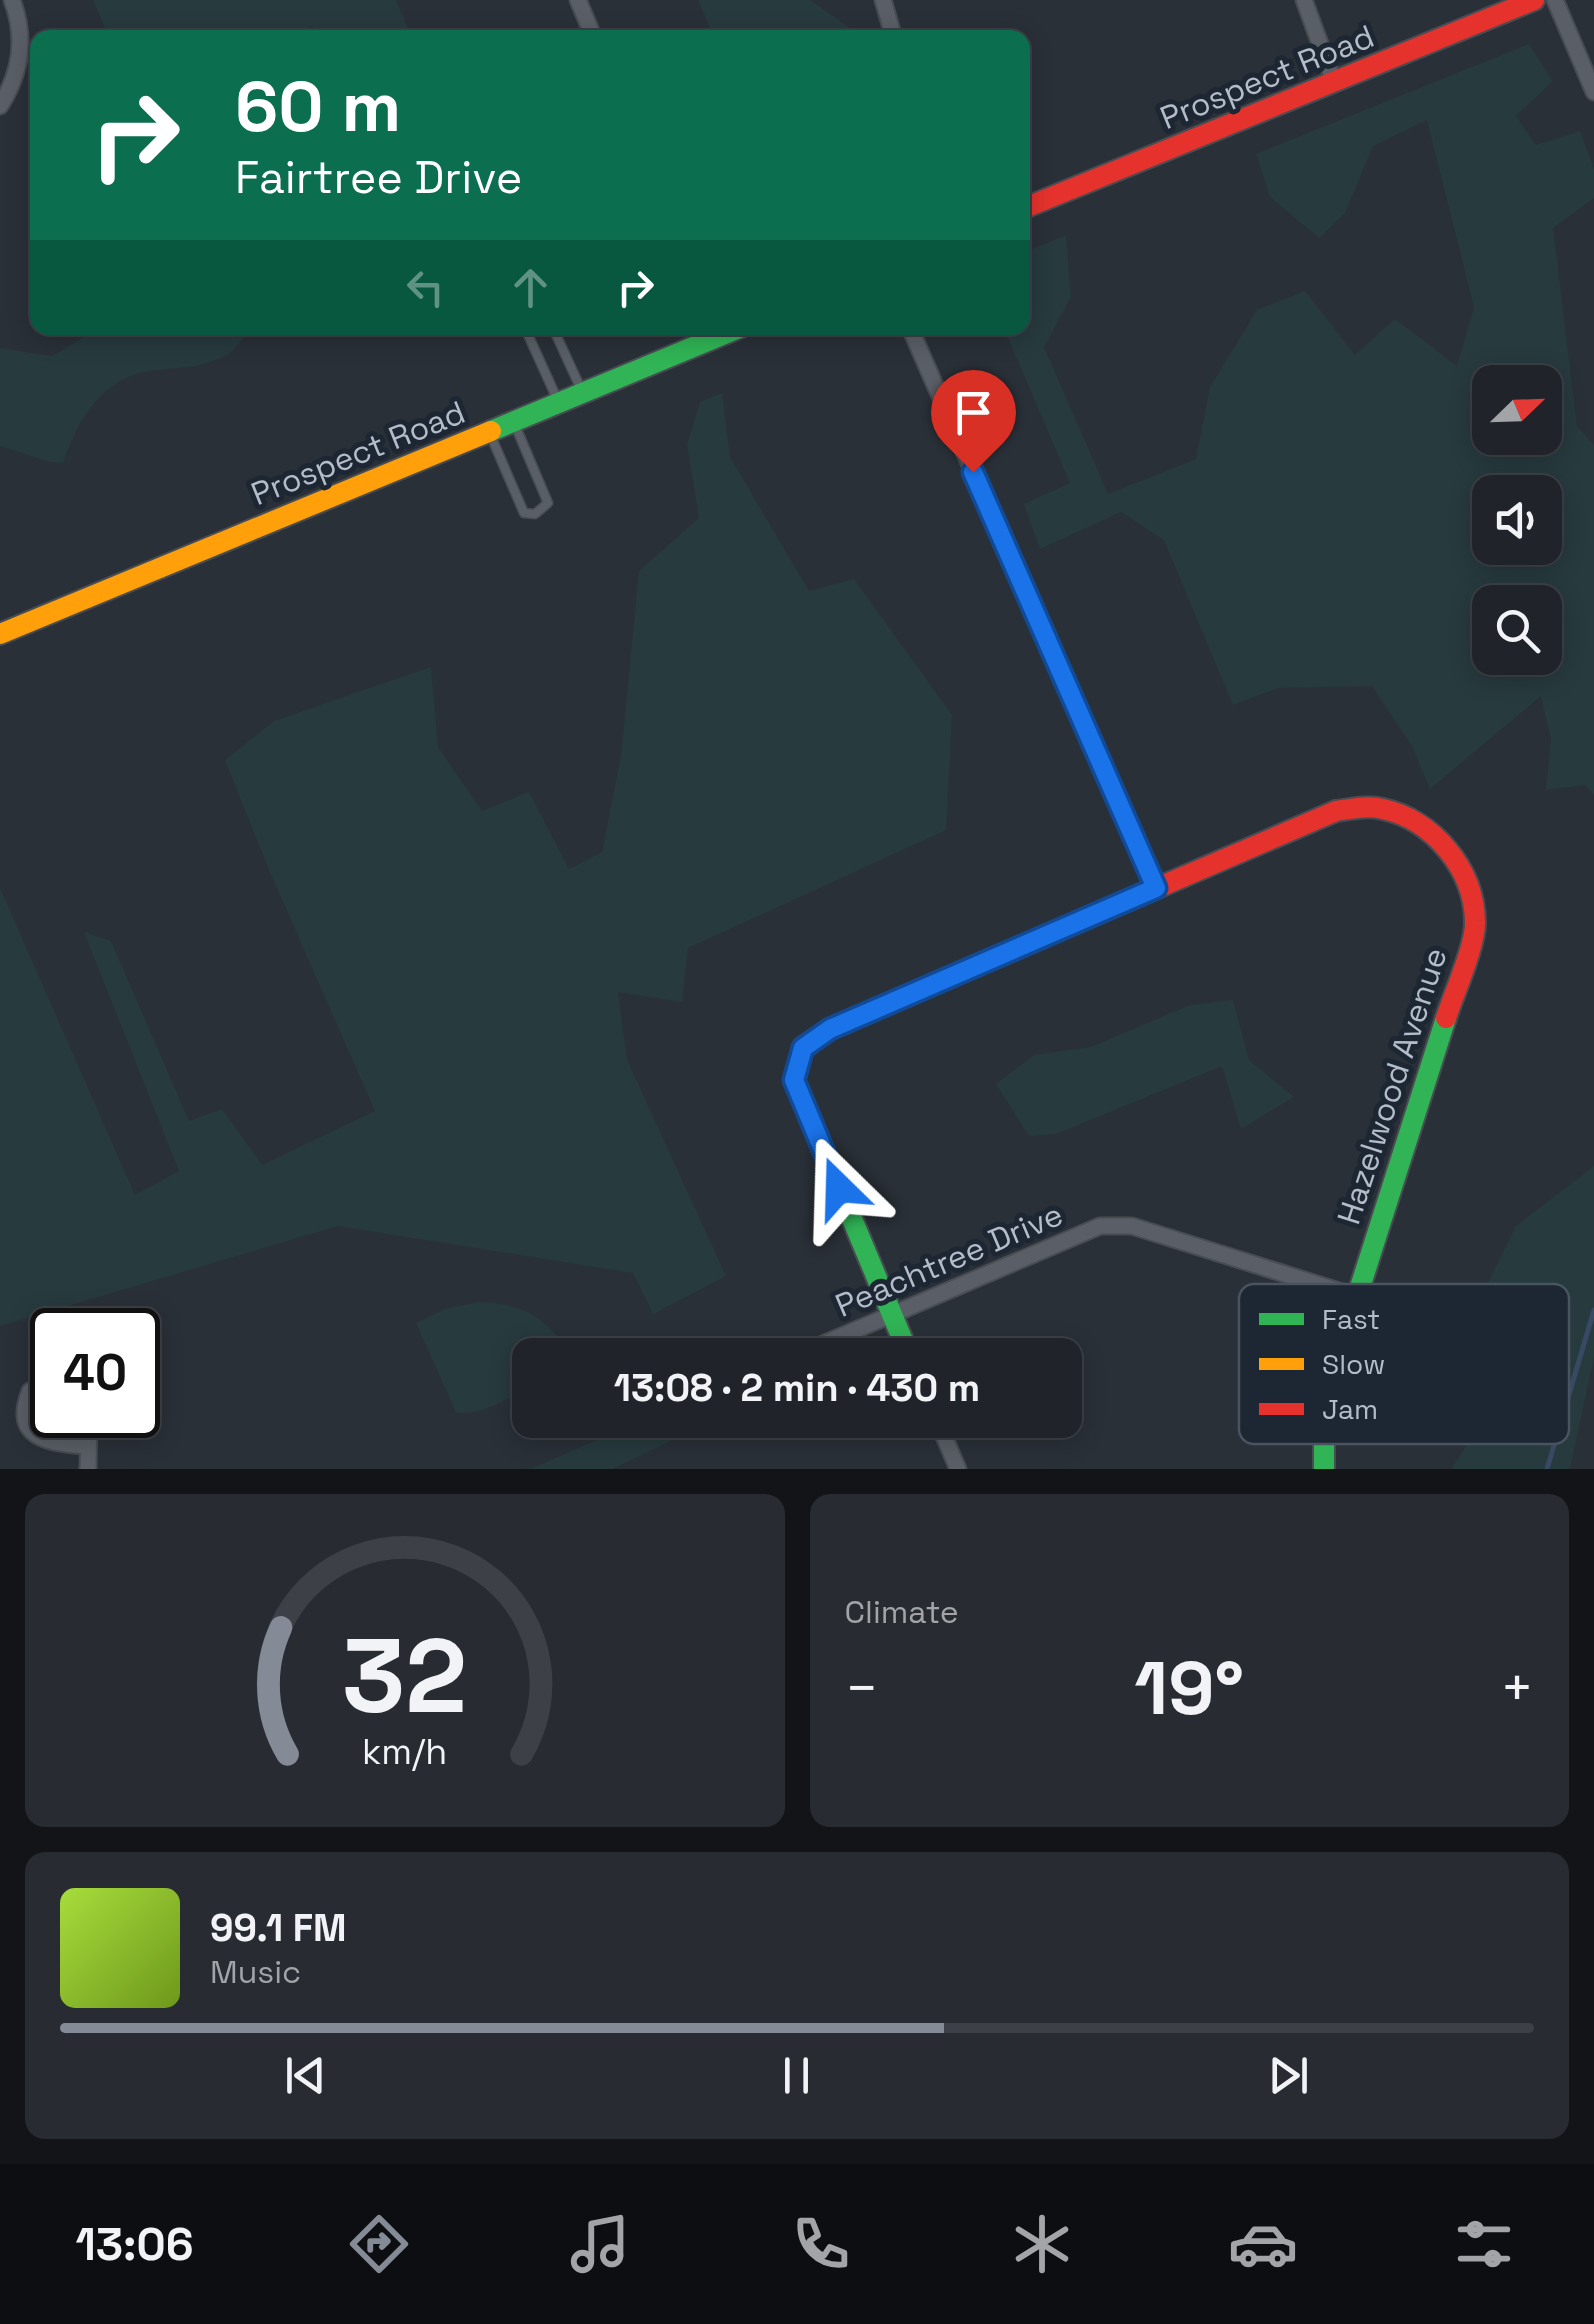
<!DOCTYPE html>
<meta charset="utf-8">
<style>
:root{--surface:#20242a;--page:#282c32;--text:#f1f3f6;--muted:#a2a4a8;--line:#3d4147;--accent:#848b96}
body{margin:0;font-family:"Space Grotesk",sans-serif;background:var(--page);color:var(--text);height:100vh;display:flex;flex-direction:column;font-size:38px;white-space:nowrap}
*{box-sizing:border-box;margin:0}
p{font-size:32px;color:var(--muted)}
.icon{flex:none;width:55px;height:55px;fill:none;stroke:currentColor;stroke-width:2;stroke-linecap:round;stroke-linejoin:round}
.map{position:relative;height:1469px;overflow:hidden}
.panel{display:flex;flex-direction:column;gap:25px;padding:25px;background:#121417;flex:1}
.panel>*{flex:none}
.top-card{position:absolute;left:30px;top:30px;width:1000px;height:305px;border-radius:20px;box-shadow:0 5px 25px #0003,0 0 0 2px var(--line);background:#0b6e4f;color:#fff;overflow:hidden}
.needle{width:65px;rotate:67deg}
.tools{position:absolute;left:1472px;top:365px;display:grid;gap:20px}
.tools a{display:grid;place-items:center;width:90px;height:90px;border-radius:20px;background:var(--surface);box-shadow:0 5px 25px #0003,0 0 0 2px var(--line);font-size:50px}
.speed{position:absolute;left:30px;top:1308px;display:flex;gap:20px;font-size:50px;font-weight:700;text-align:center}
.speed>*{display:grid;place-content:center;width:130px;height:130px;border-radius:50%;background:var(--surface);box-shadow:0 5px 25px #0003,0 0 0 2px var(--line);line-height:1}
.speed .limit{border:5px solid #111;border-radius:15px;background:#fff;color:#111}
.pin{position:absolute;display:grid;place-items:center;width:85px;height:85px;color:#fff;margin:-102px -42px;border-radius:50% 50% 50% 0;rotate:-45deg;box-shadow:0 0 10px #0007}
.pin .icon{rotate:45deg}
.me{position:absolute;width:110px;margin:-55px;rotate:338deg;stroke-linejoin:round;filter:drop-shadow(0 0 8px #0008)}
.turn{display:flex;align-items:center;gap:35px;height:210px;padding:0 40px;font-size:45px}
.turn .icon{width:130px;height:130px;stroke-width:2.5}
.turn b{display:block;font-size:70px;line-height:85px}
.lanes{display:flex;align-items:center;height:95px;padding:0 40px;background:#0003;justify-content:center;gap:50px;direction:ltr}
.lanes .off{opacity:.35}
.big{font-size:75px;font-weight:700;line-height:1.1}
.panel .widget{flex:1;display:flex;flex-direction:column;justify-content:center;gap:15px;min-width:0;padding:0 35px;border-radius:20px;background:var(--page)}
.panel .dial{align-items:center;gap:0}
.dial svg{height:260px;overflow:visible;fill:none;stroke:var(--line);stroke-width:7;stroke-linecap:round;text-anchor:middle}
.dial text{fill:var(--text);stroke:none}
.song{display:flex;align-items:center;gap:30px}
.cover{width:120px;height:120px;border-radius:15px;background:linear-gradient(135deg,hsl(80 70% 55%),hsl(80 70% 35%))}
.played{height:10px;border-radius:5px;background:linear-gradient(90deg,var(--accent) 60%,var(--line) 60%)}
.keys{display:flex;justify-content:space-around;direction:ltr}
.heat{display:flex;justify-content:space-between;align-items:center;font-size:55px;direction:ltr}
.panel .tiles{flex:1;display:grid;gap:25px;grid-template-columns:1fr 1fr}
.widget:last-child{grid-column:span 2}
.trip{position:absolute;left:512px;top:1338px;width:570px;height:100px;border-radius:20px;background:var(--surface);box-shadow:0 5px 25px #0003,0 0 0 2px var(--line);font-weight:700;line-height:100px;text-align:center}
.dock{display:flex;height:160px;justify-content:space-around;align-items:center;background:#0d0e11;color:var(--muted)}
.dock .icon{width:70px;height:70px}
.dock .current{color:var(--accent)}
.dock b{font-size:45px;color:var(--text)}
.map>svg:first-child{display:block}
.green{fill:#273a3e;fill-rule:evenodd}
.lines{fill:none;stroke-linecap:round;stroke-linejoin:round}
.stream{stroke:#384963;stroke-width:5}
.lane-casing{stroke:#484c53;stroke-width:11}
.street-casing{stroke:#484c53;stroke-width:19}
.fast-casing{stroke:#484c53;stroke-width:24}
.slow-casing{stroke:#484c53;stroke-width:24}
.jam-casing{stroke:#484c53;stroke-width:24}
.lane{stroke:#5a5e66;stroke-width:8}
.street{stroke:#5a5e66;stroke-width:15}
.fast{stroke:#30b455;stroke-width:20}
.slow{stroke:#ff9f0a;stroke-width:20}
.jam{stroke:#e5322d;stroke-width:20}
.route-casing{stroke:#114b97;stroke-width:25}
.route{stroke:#1a73e8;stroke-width:18}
.labels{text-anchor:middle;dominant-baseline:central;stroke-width:10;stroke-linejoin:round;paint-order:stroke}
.street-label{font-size:32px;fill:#b4bcc9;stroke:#1d2633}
.key{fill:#1d2633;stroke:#4a5360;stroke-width:2.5}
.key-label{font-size:28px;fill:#b4bcc9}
</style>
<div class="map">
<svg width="1594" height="1469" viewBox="0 0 1594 1469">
<rect width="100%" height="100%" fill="#2a3038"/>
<path class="green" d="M93,0H396L412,37H318L312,26L293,37H109Z
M698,0H810L863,37H714Z
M1529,44L1553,81L1516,116L1536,145L1580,131L1594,169V198L1553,228L1577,426L1594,445V795L1585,785L1546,790L1551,739L1541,696L1430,789L1412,746L1372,686L1278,688L1233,705L1164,540L1121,512L1040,549L1024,504L1070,483L1004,328H1022L1023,253L1066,235L1071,297L1044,347L1108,494L1196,459L1210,387L1257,310L1305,291L1355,355L1395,319L1457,366L1474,307L1427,120L1373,146L1345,213L1319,238L1270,197L1256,154ZM1490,382H1545V438H1490ZM1490,492H1545V548H1490ZM1490,602H1545V658H1490Z
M99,328H251C243,337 236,351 225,356C200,369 176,367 149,371C102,378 77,421 63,463L50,462L0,446V348L52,356Z
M722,393L730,457L809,591L854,579L952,715L946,830L688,948L682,1002L618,992L627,1060L726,1276L653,1314L633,1273L338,1226L0,1326V888L135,1195L179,1171L84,932L111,941L189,1121L222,1109L262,1165L375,1111L270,872L225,760L274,721L431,667L438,747L482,811L529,792L569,869L602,852L621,756L639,571L699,518L687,445L700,402Z
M1233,1000L1249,1060L1294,1097L1241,1129L1222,1066L1056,1134L1029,1136L996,1084L1034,1055L1091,1047L1190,1005Z
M1594,1166V1357L1570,1469H1451L1501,1393L1470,1319L1516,1226Z
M478,1302C525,1304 545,1316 571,1355H530V1386C507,1399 483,1416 456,1412L416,1323L445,1309Z
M642,1420H702L705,1425L612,1469H531Z"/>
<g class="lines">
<path class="stream" d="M1547,1469L1594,1310"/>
<g class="lane-casing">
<path id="lane" d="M525,328L558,401
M553,328L581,389
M490,434L524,513L535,514L548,503L515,425"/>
</g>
<g class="street-casing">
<path id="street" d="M578,0L594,38
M883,0L894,38
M1304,0L1334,82
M1555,0L1594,92
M0,106C21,73 26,37 12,0
M910,328L1155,888
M797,1355L1100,1226H1132L1355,1296
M52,1379L30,1391C11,1439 49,1443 86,1446
M937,1420L958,1469
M88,1469L89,1415"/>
</g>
<g class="fast-casing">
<path id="fast" d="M491,431L739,328
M883,1006L830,1029L803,1047L794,1080L909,1355
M1324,1469V1417L1333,1372L1446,1018"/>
</g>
<g class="slow-casing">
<path id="slow" d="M0,634L491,431"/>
</g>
<g class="jam-casing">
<path id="jam" d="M1022,209L1534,0
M883,1006L1336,811C1351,809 1367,805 1383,809C1433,820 1474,869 1475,921C1476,945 1454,993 1446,1018"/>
</g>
<use href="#lane" class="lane"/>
<use href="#street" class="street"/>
<use href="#fast" class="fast"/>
<use href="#slow" class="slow"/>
<use href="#jam" class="jam"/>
</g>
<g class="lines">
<g class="route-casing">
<path id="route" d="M839,1188L794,1080L803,1048L830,1029L1156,888L973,472"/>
</g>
<use href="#route" class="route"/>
</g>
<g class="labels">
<g class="street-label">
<text transform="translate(1267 77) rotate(-22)">Prospect Road</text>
<text transform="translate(358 453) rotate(-22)">Prospect Road</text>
<text transform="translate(1392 1086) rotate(-72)">Hazelwood Avenue</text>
<text transform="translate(949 1260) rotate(-23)">Peachtree Drive</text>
</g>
</g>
<rect x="1239" y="1284" width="330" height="160" rx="15" class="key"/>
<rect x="1259" y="1313" width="45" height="12" fill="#30b455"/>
<rect x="1259" y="1358" width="45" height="12" fill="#ff9f0a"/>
<rect x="1259" y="1403" width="45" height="12" fill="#e5322d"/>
<g class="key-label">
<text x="1322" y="1329">Fast</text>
<text x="1322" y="1374">Slow</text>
<text x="1322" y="1419">Jam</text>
</g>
</svg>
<div class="tools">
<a><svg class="needle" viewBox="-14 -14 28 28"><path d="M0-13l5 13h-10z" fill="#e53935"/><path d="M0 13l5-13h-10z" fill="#a2a4a8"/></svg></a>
<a><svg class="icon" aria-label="sound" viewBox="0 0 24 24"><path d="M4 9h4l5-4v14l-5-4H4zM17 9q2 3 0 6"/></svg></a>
<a><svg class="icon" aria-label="search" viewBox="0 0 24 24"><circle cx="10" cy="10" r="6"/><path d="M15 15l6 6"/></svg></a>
</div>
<div class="speed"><div class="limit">40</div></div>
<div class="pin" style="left:973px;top:472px;background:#d93025"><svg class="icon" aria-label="arrive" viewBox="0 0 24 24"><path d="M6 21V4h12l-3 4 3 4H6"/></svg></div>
<svg class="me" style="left:839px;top:1188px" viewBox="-20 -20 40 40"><path d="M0-17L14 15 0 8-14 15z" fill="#1a73e8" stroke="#fff" stroke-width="4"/></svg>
<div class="trip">13:08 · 2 min · 430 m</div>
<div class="top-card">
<div class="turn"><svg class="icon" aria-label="right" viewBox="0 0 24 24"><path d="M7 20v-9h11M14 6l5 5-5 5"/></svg><div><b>60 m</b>Fairtree Drive</div></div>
<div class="lanes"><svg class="icon off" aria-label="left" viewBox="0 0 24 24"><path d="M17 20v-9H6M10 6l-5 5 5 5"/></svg><svg class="icon off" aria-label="ahead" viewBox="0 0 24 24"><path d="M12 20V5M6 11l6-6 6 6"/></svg><svg class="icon" aria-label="right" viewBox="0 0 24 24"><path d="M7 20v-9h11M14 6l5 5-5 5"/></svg></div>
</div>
</div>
<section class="panel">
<div class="tiles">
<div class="widget dial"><svg viewBox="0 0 100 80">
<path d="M14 69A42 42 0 1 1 86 69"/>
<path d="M14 69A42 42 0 0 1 12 30" stroke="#848b96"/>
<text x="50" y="56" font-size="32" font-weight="700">32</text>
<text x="50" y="72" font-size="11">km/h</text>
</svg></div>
<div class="widget"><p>Climate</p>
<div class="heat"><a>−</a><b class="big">19°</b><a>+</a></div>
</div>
<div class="widget">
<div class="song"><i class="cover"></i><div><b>99.1 FM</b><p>Music</p></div></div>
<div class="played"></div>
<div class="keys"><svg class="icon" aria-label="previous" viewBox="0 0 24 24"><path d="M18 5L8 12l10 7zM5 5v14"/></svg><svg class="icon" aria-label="pause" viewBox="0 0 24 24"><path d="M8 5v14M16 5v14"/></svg><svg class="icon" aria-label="next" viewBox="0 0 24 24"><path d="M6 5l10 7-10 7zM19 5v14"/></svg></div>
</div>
</div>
</section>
<nav class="dock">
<b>13:06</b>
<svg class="icon current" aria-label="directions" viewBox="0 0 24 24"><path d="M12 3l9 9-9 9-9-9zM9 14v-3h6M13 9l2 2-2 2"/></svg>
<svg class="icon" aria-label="music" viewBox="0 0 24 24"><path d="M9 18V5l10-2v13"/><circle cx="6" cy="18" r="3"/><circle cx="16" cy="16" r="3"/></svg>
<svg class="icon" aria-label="phone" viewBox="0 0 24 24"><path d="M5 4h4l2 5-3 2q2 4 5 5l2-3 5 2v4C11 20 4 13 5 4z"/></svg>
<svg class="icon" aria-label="climate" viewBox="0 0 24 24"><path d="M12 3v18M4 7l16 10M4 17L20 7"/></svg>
<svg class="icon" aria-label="car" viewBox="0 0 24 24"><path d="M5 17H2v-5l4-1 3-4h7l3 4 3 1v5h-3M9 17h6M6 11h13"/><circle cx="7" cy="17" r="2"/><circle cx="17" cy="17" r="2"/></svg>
<svg class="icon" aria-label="filters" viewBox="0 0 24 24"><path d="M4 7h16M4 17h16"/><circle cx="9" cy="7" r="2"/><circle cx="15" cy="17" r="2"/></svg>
</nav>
